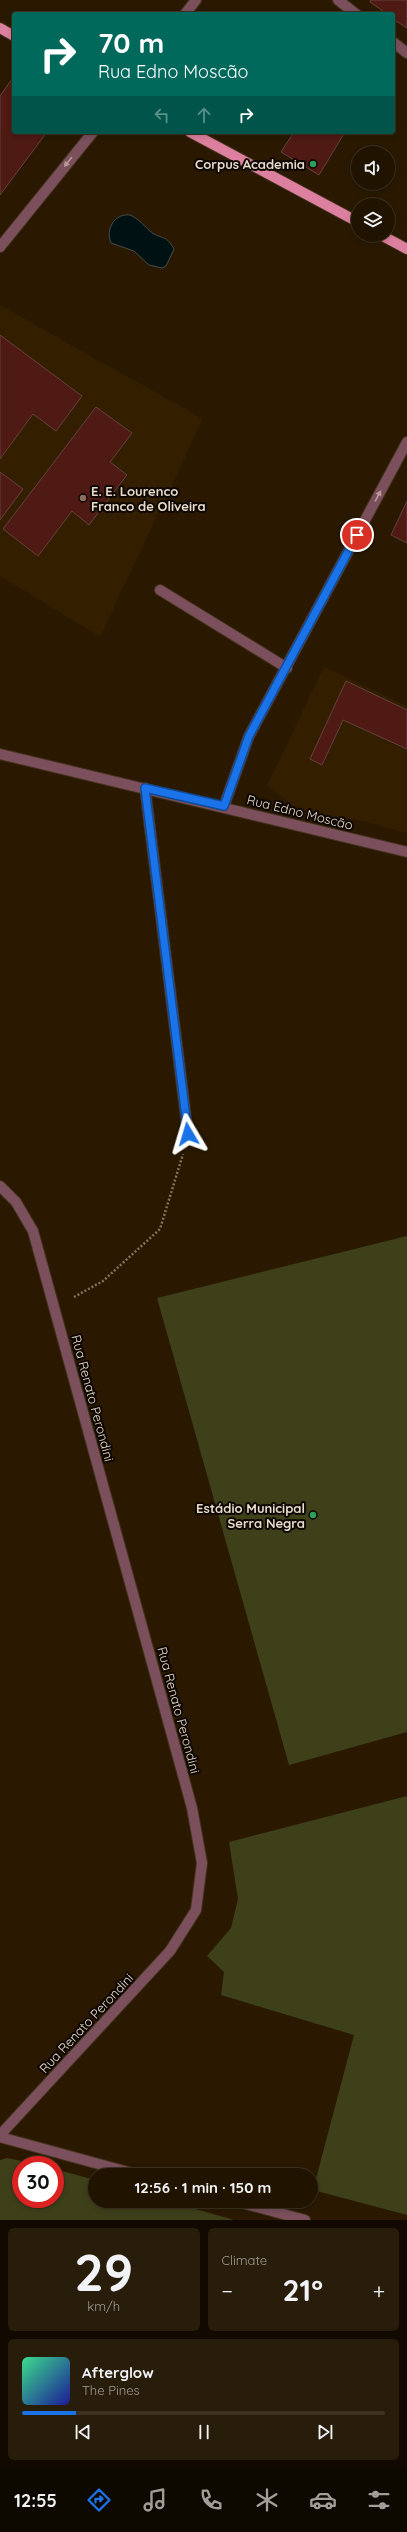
<!DOCTYPE html>
<meta charset="utf-8">
<style>
:root{--surface:#201300;--page:#281c0a;--text:#f1f3f6;--muted:#a29e99;--line:#3d3222;--accent:#1a73e8}
body{margin:0;font-family:Quicksand,sans-serif;background:var(--page);color:var(--text);height:100vh;display:flex;flex-direction:column;font-size:15px;white-space:nowrap}
*{box-sizing:border-box;margin:0}
p{font-size:13px;color:var(--muted)}
.icon{flex:none;width:22px;height:22px;fill:none;stroke:currentColor;stroke-width:2;stroke-linecap:round;stroke-linejoin:round}
.map{position:relative;height:2220px;overflow:hidden}
.details{display:flex;flex-direction:column;gap:8px;padding:8px;background:#120a00;flex:1}
.details>*{flex:none}
.guide{position:absolute;left:12px;top:12px;width:383px;height:122px;border-radius:4px;box-shadow:0 2px 6px #0003,0 0 0 1px var(--line);background:#00695c;color:#fff;overflow:hidden}
.fabs{position:absolute;left:351px;top:146px;display:grid;gap:8px}
.fabs a{display:grid;place-items:center;width:44px;height:44px;border-radius:50%;background:var(--surface);box-shadow:0 2px 6px #0003,0 0 0 1px var(--line);font-size:20px}
.speed{position:absolute;left:12px;top:2156px;display:flex;gap:8px;font-size:20px;font-weight:700;text-align:center}
.speed>*{display:grid;place-content:center;width:52px;height:52px;border-radius:50%;background:var(--surface);box-shadow:0 2px 6px #0003,0 0 0 1px var(--line);line-height:1}
.speed .limit{border:6px solid #d22;background:#fff;color:#111}
.pin{position:absolute;display:grid;place-items:center;width:34px;height:34px;color:#fff;margin:-17px;border:2px solid #fff;border-radius:50%;box-shadow:0 1px 4px #0007}
.me{position:absolute;width:44px;margin:-22px;rotate:353deg;stroke-linejoin:round;filter:drop-shadow(0 0 3px #0008)}
.turn{display:flex;align-items:center;gap:14px;height:84px;padding:0 20px;font-size:18px}
.turn .icon{width:52px;height:52px;stroke-width:2.5}
.turn b{display:block;font-size:28px;line-height:34px}
.lanes{display:flex;align-items:center;height:38px;padding:0 20px;background:#0003;justify-content:center;gap:20px;direction:ltr}
.lanes .off{opacity:.35}
.big{font-size:30px;font-weight:800;line-height:1.1}
.details .card{flex:1;display:flex;flex-direction:column;justify-content:center;gap:6px;min-width:0;padding:0 14px;border-radius:6px;background:var(--page)}
.details .dial{align-items:center;gap:0}
.dial b{font-size:52px;line-height:1}
.song{display:flex;align-items:center;gap:12px}
.cover{width:48px;height:48px;border-radius:6px;background:linear-gradient(135deg,hsl(150 70% 55%),hsl(240 70% 35%))}
.played{height:4px;border-radius:2px;background:linear-gradient(90deg,var(--accent) 15%,var(--line) 15%)}
.keys{display:flex;justify-content:space-around;direction:ltr}
.heat{display:flex;justify-content:space-between;align-items:center;font-size:22px;direction:ltr}
.details .tiles{flex:1;display:grid;gap:8px;grid-template-columns:1fr 1fr}
.card:last-child{grid-column:span 2}
.trip{position:absolute;left:88px;top:2168px;width:230px;height:40px;border-radius:20px;background:var(--surface);box-shadow:0 2px 6px #0003,0 0 0 1px var(--line);font-weight:800;line-height:40px;text-align:center}
.tabs{display:flex;height:64px;justify-content:space-around;align-items:center;background:#0d0800;color:var(--muted)}
.tabs .icon{width:28px;height:28px}
.tabs .on{color:var(--accent)}
.tabs b{font-size:18px;color:var(--text)}
.map>svg:first-child{display:block}
.built{fill:#331e00}
.green{fill:#3d4019}
.water{fill:#001114;stroke:#454e4b}
.building{fill:#4f1914;stroke:#64433e}
.lines{fill:none;stroke-linecap:round;stroke-linejoin:round}
.minor-casing{stroke:#44341d;stroke-width:12}
.major-casing{stroke:#44341d;stroke-width:12}
.path{stroke:#81735e;stroke-width:2.5;stroke-dasharray:2 2;stroke-linecap:butt}
.minor{stroke:#7c4f5d;stroke-width:10}
.major{stroke:#dd7f9e;stroke-width:10}
.oneway{fill:#b79c9a}
.route-casing{stroke:#114b97;stroke-width:10}
.route{stroke:#1a73e8;stroke-width:7}
.leisure-dot{fill:#2e9e5b;stroke:#0d0601;stroke-width:1.5}
.education-dot{fill:#8d6e63;stroke:#0d0601;stroke-width:1.5}
.labels{text-anchor:middle;dominant-baseline:central;stroke-width:4;stroke-linejoin:round;paint-order:stroke}
.poi-label{font-size:13px;font-weight:bold;fill:#e7dbcc;stroke:#0d0601;text-anchor:end}
.street-label{font-size:13px;fill:#e7dbcc;stroke:#0d0601}
</style>
<div class="map">
<svg width="407" height="2220" viewBox="0 0 407 2220">
<rect width="100%" height="100%" fill="#2a1900"/>
<path class="built" d="M0,305L203,419L100,637L0,576Z
M324,667L407,706V833L363,821L320,815L292,805L267,785Z"/>
<path class="green" d="M407,1236V1732L289,1765L157,1298Z
M407,1796V2215L313,2190L354,2035L221,1995L224,1972L207,1956L231,1928L238,1899L229,1842Z
M7,2158L42,2165H21V2199H55V2169L95,2180V2201H168L234,2220H0V2160Z"/>
<path class="water" d="M130,215C139,219 143,225 150,231C160,240 165,233 174,249L166,266L162,268L149,265L134,251L111,243C105,229 115,213 130,215Z"/>
<path class="building" d="M371,0H407V28L393,19V14H387L370,2Z
M12,79L14,81V132H47L0,195V96Z
M294,132H345L319,175L281,152Z
M0,335L82,396L56,431L33,414L0,459Z
M96,407L132,433L110,462L127,475L89,525L72,511L38,556L3,529Z
M0,472L23,489L0,520Z
M407,501V543L391,535Z
M346,681L407,710V749L343,720L322,765L310,759Z"/>
<g class="lines">
<g class="minor-casing">
<path id="minor" d="M338,0L356,14
M185,14L196,0
M393,42L407,53
M0,247L93,132
M160,590L287,668
M0,754L407,852
M145,788L188,1134
M224,806L249,736L407,442
M0,1186L16,1202L33,1231L192,1808L202,1863L196,1910L170,1951L0,2135
M0,2137L139,2175
M235,2201L305,2220"/>
</g>
<g class="major-casing">
<path id="major" d="M0,28L14,36
M190,132L358,222
M381,235L407,249"/>
</g>
<path class="path" d="M74,1297L103,1281L160,1229L183,1154"/>
<use href="#minor" class="minor"/>
<use href="#major" class="major"/>
</g>
<defs><path id="oneway-solid" d="M-6-.8H1V-3.2L6.5 0L1 3.2V.8H-6Z"/></defs>
<g class="oneway">
<use href="#oneway-solid" transform="translate(68 162) rotate(129)"/>
<use href="#oneway-solid" transform="translate(378 496) rotate(-62)"/>
</g>
<g class="lines">
<g class="route-casing">
<path id="route" d="M188,1134L145,788L224,806L249,736L357,535"/>
</g>
<use href="#route" class="route"/>
</g>
<g class="leisure-dot">
<circle cx="313" cy="164" r="4"/>
<circle cx="313" cy="1515" r="4"/>
</g>
<circle class="education-dot" cx="83" cy="498" r="4"/>
<g class="labels">
<g class="poi-label">
<text x="305" y="164">Corpus Academia</text>
<text x="91" y="491" text-anchor="start">E. E. Lourenco<tspan x="91" dy="15">Franco de Oliveira</tspan></text>
<text x="305" y="1508">Estádio Municipal<tspan x="305" dy="15">Serra Negra</tspan></text>
</g>
<g class="street-label">
<text transform="translate(300 812) rotate(14)">Rua Edno Moscão</text>
<text transform="translate(93 1398) rotate(75)">Rua Renato Perondini</text>
<text transform="translate(179 1710) rotate(75)">Rua Renato Perondini</text>
<text transform="translate(86 2023) rotate(-47)">Rua Renato Perondini</text>
</g>
</g>
</svg>
<div class="fabs">
<a><svg class="icon" aria-label="sound" viewBox="0 0 24 24"><path d="M4 9h4l5-4v14l-5-4H4zM17 9q2 3 0 6"/></svg></a>
<a><svg class="icon" aria-label="layers" viewBox="0 0 24 24"><path d="M12 4l9 5-9 5-9-5zM3 14l9 5 9-5"/></svg></a>
</div>
<div class="speed"><div class="limit">30</div></div>
<div class="pin" style="left:357px;top:535px;background:#d93025"><svg class="icon" aria-label="arrive" viewBox="0 0 24 24"><path d="M6 21V4h12l-3 4 3 4H6"/></svg></div>
<svg class="me" style="left:188px;top:1134px" viewBox="-20 -20 40 40"><path d="M0-17L14 15 0 8-14 15z" fill="#1a73e8" stroke="#fff" stroke-width="4"/></svg>
<div class="trip">12:56 · 1 min · 150 m</div>
<div class="guide">
<div class="turn"><svg class="icon" aria-label="right" viewBox="0 0 24 24"><path d="M7 20v-9h11M14 6l5 5-5 5"/></svg><div><b>70 m</b>Rua Edno Moscão</div></div>
<div class="lanes"><svg class="icon off" aria-label="left" viewBox="0 0 24 24"><path d="M17 20v-9H6M10 6l-5 5 5 5"/></svg><svg class="icon off" aria-label="ahead" viewBox="0 0 24 24"><path d="M12 20V5M6 11l6-6 6 6"/></svg><svg class="icon" aria-label="right" viewBox="0 0 24 24"><path d="M7 20v-9h11M14 6l5 5-5 5"/></svg></div>
</div>
</div>
<section class="details">
<div class="tiles">
<div class="card dial"><b>29</b><p>km/h</p></div>
<div class="card"><p>Climate</p>
<div class="heat"><a>−</a><b class="big">21°</b><a>+</a></div>
</div>
<div class="card">
<div class="song"><i class="cover"></i><div><b>Afterglow</b><p>The Pines</p></div></div>
<div class="played"></div>
<div class="keys"><svg class="icon" aria-label="previous" viewBox="0 0 24 24"><path d="M18 5L8 12l10 7zM5 5v14"/></svg><svg class="icon" aria-label="pause" viewBox="0 0 24 24"><path d="M8 5v14M16 5v14"/></svg><svg class="icon" aria-label="next" viewBox="0 0 24 24"><path d="M6 5l10 7-10 7zM19 5v14"/></svg></div>
</div>
</div>
</section>
<nav class="tabs">
<b>12:55</b>
<svg class="icon on" aria-label="directions" viewBox="0 0 24 24"><path d="M12 3l9 9-9 9-9-9zM9 14v-3h6M13 9l2 2-2 2"/></svg>
<svg class="icon" aria-label="music" viewBox="0 0 24 24"><path d="M9 18V5l10-2v13"/><circle cx="6" cy="18" r="3"/><circle cx="16" cy="16" r="3"/></svg>
<svg class="icon" aria-label="phone" viewBox="0 0 24 24"><path d="M5 4h4l2 5-3 2q2 4 5 5l2-3 5 2v4C11 20 4 13 5 4z"/></svg>
<svg class="icon" aria-label="climate" viewBox="0 0 24 24"><path d="M12 3v18M4 7l16 10M4 17L20 7"/></svg>
<svg class="icon" aria-label="car" viewBox="0 0 24 24"><path d="M5 17H2v-5l4-1 3-4h7l3 4 3 1v5h-3M9 17h6M6 11h13"/><circle cx="7" cy="17" r="2"/><circle cx="17" cy="17" r="2"/></svg>
<svg class="icon" aria-label="filters" viewBox="0 0 24 24"><path d="M4 7h16M4 17h16"/><circle cx="9" cy="7" r="2"/><circle cx="15" cy="17" r="2"/></svg>
</nav>
